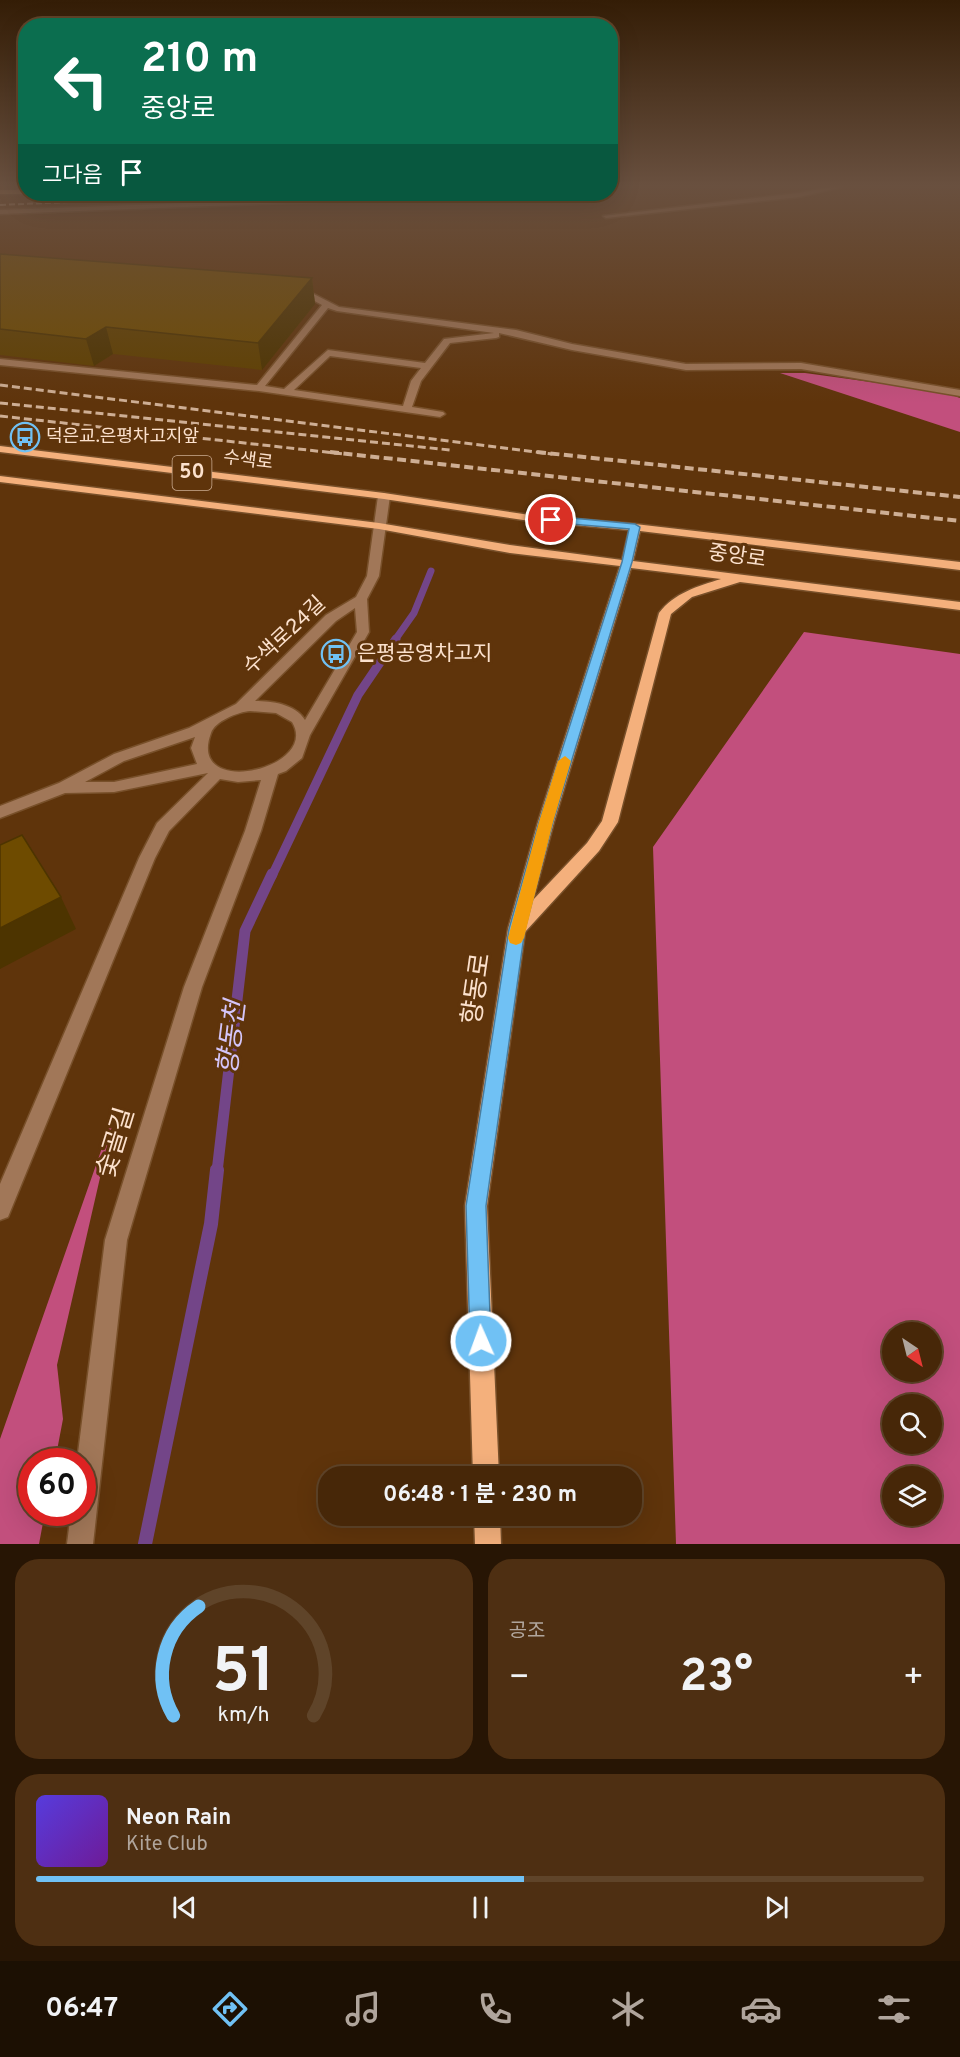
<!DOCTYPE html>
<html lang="ko">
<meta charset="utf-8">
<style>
:root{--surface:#472708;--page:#4e2f12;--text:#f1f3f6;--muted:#b0a59c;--line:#5f4429;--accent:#70c1f4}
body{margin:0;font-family:Overpass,"Noto Sans KR",sans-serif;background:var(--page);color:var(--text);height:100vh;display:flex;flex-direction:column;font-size:22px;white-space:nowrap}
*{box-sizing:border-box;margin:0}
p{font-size:20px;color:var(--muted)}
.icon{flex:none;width:33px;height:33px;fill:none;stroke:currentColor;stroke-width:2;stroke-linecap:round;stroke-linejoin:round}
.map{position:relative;height:1544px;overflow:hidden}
.details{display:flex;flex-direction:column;gap:15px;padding:15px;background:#271504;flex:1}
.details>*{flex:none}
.banner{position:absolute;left:18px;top:18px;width:600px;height:183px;border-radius:24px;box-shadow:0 6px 24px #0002,0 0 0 2px var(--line);background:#0b6e4f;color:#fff;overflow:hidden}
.needle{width:39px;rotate:145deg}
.tools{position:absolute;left:882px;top:1322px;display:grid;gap:12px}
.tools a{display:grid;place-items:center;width:60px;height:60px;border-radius:50%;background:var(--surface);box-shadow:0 6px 24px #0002,0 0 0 2px var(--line);font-size:30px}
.speed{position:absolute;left:18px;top:1448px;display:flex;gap:12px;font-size:30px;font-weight:700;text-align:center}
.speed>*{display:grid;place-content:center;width:78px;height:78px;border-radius:50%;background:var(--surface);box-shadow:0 6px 24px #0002,0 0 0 2px var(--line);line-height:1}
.speed .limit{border:9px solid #d22;background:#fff;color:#111}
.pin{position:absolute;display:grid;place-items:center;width:51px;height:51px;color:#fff;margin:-26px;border:3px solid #fff;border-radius:50%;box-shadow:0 2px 6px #0007}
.me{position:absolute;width:66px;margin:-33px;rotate:358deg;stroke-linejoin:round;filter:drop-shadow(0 0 4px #0008)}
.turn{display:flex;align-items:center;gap:21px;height:126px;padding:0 24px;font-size:27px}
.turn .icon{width:78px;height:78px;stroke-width:2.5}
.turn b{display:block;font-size:42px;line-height:51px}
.then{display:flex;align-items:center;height:57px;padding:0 24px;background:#0003;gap:12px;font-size:22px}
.big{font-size:45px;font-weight:700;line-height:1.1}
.details .widget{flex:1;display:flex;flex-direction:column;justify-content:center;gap:9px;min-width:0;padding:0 21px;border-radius:24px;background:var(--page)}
.details .dial{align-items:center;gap:0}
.dial svg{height:156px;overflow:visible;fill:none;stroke:var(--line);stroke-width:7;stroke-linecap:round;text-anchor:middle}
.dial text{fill:var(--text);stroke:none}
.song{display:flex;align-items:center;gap:18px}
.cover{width:72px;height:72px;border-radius:9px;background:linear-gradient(135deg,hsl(250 70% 55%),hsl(280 70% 35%))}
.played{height:6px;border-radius:3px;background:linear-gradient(90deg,var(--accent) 55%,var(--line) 55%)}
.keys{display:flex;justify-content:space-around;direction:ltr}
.heat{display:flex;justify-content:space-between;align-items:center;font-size:33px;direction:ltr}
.details .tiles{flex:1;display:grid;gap:15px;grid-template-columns:1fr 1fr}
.widget:last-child{grid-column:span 2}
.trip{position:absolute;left:318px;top:1466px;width:324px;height:60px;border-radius:24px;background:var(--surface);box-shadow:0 6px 24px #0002,0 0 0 2px var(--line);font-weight:700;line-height:60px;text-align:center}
.dock{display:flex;height:96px;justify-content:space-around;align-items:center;background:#1c1003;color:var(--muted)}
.dock .icon{width:42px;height:42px}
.dock .selected{color:var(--accent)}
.dock b{font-size:27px;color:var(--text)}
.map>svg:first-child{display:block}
.forest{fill:#c24f7d;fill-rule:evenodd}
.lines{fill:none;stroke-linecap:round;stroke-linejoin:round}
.stream-far3{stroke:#734588;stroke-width:7}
.stream-far2{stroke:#734588;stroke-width:9}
.stream-far1{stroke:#734588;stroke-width:11}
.stream{stroke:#734588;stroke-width:14}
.minor-casing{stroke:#78502a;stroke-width:3}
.major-casing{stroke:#78502a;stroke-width:3}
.minor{fill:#a17758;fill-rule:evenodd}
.major{fill:#f4b07c;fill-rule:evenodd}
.rail-far2{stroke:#ceae94;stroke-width:2;stroke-dasharray:6 3;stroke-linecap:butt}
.rail-far1{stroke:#ceae94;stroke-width:3;stroke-dasharray:8 4;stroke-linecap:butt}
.rail{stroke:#ceae94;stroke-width:4;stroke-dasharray:9 4.5;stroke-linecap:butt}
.wall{fill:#5f4000}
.shaded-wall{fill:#4d3400}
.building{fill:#6e4b00;stroke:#4d3400;stroke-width:1.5}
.route{fill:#70c1f4;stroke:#497d9f;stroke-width:1.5}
.slow{fill:#f59e0b}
.labels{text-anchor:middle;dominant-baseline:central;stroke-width:6;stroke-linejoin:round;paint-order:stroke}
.far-poi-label{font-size:18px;fill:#fce1cd;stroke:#5f340b;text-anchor:start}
.far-street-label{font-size:18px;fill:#fce1cd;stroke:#5f340b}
.shield{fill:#5f340b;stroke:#cdad93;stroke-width:1.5}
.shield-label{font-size:20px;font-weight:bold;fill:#fce1cd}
.street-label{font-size:21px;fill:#fce1cd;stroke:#5f340b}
.poi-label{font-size:21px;fill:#fce1cd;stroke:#5f340b;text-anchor:start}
.near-street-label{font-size:26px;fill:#fce1cd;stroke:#5f340b}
.near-water-label{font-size:27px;font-style:italic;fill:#d4c5f9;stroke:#5f340b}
</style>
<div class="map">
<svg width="960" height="1544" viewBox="0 0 960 1544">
<rect width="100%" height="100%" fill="#5f340b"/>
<path class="forest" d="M780,373H805L944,392L960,398V432Z
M804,632L960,654V1544H676L653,847ZM892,1332H932V1371H892ZM892,1404H932V1443H892ZM892,1476H932V1515H892Z
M116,1108L57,1365L63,1419L55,1461H32V1512H45L39,1544H0V1439Z"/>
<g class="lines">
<path class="stream-far3" d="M395,640L414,613L431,571"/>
<path class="stream-far2" d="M272,876L358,695L396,639"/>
<path class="stream-far1" d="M217,1172L245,931L272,874"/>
<path class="stream" d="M145,1544L211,1224L217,1170"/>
<g class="minor-casing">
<path id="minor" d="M830,187H842L799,197L606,218L603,216L799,193Z
M429,194H471L468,196L0,214V210Z
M293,289H304L339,307L516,330L572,344L686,364L801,363L960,390V396L801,369L686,370L572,350L499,333V337L496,338L450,343L421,381L412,407L443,412L445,414L440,417L259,391L0,365V359L257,385L322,305L300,293H293ZM328,308L337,311L494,333L444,339L425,363L328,350L284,389L265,386ZM330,356L421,368L411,381L403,406L294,390Z
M384,493L390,496L379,576L367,599L369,632L310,735L302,758L286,771L278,774L261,831L202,987L127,1240L93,1544H67L71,1512H82V1461H77L105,1240L184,987L245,831L261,780L238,782L220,779L169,831L155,858L8,1217L0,1220V1184L139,858L157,823L208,773L114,792L65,793L0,818V806L59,783L114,754L189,728L236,704L326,615L356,597L367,576L378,496ZM355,608L357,632L305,720C295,704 272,701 255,701L336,621ZM250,711L276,713L292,722C321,769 186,800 211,733C215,721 238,712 250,711ZM195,737L191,748L197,764L114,782H85L124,761Z"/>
</g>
<g class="major-casing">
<path id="major" d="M0,190H26V194H28H0Z
M0,446L384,493L530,515L635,524L960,562V570L640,531L633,561L960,602V610L740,582L692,597L671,614L618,822L599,851L525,932L487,1206L499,1476H473L465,1206L508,929L538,822L620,566L510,553L379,529L0,482V476L379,523L510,545L622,560L629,530L530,521L384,499L0,452ZM631,568L721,579C698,586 674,593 659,613L602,821L587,843L533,900L554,822Z
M474,1515H500L501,1544H475Z"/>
</g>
<use href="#minor" class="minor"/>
<use href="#major" class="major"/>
<path class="rail-far2" d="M0,205L254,194"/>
<path class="rail-far1" d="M0,385L552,454
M0,403L450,450
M0,416L344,454"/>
<path class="rail" d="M330,452L960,521
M537,452L960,497"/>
</g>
<path class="wall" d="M195,194H245V199L198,200Z
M0,254L312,278L315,304L262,370L113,354L94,366L0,355Z"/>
<path class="shaded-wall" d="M312,278L315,304L262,370L258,343Z
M106,327L113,354L94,366L86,339Z
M61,897L76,929L0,969V928Z"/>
<path class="building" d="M0,254L312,278L258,343L106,327L86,339L0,329Z
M22,835L61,897L0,928V845Z"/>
<linearGradient id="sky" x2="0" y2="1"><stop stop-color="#341d06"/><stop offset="0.46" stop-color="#69503f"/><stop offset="1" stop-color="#69503f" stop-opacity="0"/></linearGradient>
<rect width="960" height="403" fill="url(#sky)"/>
<path class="route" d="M551,516L635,524L640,527L632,562L553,822L525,929L486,1206L491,1341L488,1348L481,1351L473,1348L470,1341L466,1206L509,929L539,822L622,562L629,529L547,522V517Z"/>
<path class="slow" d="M565,756L571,761L553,822L524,938L521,943L516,945L510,943L508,938L539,822L558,761Z"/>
<defs>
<g id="bus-ring" transform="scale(1.5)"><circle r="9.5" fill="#5f340b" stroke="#70c1f4" stroke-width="1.5"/><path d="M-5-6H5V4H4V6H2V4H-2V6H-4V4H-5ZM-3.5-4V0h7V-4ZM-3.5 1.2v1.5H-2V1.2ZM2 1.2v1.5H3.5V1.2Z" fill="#70c1f4"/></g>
</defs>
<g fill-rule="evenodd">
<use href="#bus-ring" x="25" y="437"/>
<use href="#bus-ring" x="336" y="654"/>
</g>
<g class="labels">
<g class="far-poi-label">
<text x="46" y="437">덕은교.은평차고지앞</text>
</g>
<g class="far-street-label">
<text transform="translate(248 461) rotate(7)">수색로</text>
</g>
<rect class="shield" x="172.5" y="456" width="39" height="34" rx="4.5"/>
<g class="shield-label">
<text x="192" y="473">50</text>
</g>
<g class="street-label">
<text transform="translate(737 557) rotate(8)">중앙로</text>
<text transform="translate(285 636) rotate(-43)">수색로24길</text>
</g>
<g class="poi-label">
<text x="357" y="654">은평공영차고지</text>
</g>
<g class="near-street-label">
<text transform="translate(478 989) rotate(-82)">향동로</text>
<text transform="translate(117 1143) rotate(-73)">숯골길</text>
</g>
<g class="near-water-label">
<text transform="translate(233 1038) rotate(-83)">향동천</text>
</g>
</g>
</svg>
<div class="tools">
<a><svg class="needle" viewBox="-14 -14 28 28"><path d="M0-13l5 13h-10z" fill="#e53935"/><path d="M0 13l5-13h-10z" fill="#b0a59c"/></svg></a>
<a><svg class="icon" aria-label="search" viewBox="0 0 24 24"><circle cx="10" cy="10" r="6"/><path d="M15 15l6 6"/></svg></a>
<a><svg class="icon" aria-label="layers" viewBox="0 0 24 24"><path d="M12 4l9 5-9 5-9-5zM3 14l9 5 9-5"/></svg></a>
</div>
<div class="speed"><div class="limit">60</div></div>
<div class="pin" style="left:551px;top:520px;background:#d93025"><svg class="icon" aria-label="arrive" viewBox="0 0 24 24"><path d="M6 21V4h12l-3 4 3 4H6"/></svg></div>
<svg class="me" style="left:481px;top:1341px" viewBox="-20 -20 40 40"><circle r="17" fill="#70c1f4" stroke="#fff" stroke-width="3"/><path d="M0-11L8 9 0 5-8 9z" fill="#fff"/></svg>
<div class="trip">06:48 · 1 분 · 230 m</div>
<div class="banner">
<div class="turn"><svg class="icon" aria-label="left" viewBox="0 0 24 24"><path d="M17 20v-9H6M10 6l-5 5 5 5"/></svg><div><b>210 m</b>중앙로</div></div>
<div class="then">그다음<svg class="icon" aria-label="arrive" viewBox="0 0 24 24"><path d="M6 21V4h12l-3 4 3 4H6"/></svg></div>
</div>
</div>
<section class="details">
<div class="tiles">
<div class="widget dial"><svg viewBox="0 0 100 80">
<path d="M14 69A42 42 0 1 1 86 69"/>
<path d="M14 69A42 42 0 0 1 27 13" stroke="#70c1f4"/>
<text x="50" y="56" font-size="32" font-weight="700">51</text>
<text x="50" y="72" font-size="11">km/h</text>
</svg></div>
<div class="widget"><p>공조</p>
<div class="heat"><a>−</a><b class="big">23°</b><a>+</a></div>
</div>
<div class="widget">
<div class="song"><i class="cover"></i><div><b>Neon Rain</b><p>Kite Club</p></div></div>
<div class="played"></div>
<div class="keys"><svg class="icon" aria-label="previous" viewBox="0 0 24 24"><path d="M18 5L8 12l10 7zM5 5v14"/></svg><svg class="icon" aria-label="pause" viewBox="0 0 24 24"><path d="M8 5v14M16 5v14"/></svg><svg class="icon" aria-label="next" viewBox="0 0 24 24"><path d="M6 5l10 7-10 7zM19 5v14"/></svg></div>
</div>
</div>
</section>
<nav class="dock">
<b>06:47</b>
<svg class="icon selected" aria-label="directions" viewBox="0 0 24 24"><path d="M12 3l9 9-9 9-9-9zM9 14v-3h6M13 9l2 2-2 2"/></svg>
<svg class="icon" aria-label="music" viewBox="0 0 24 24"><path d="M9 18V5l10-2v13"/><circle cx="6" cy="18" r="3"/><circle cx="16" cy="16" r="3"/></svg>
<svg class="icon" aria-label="phone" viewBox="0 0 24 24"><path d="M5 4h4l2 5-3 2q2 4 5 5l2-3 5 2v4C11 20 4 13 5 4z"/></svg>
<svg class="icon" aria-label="climate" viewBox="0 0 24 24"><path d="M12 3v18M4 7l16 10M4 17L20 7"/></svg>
<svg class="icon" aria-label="car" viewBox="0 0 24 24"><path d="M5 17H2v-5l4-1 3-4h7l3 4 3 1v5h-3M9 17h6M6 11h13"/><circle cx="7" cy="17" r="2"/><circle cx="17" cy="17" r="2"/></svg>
<svg class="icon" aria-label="filters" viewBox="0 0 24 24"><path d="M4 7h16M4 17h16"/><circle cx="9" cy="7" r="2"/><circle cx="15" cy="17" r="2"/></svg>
</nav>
